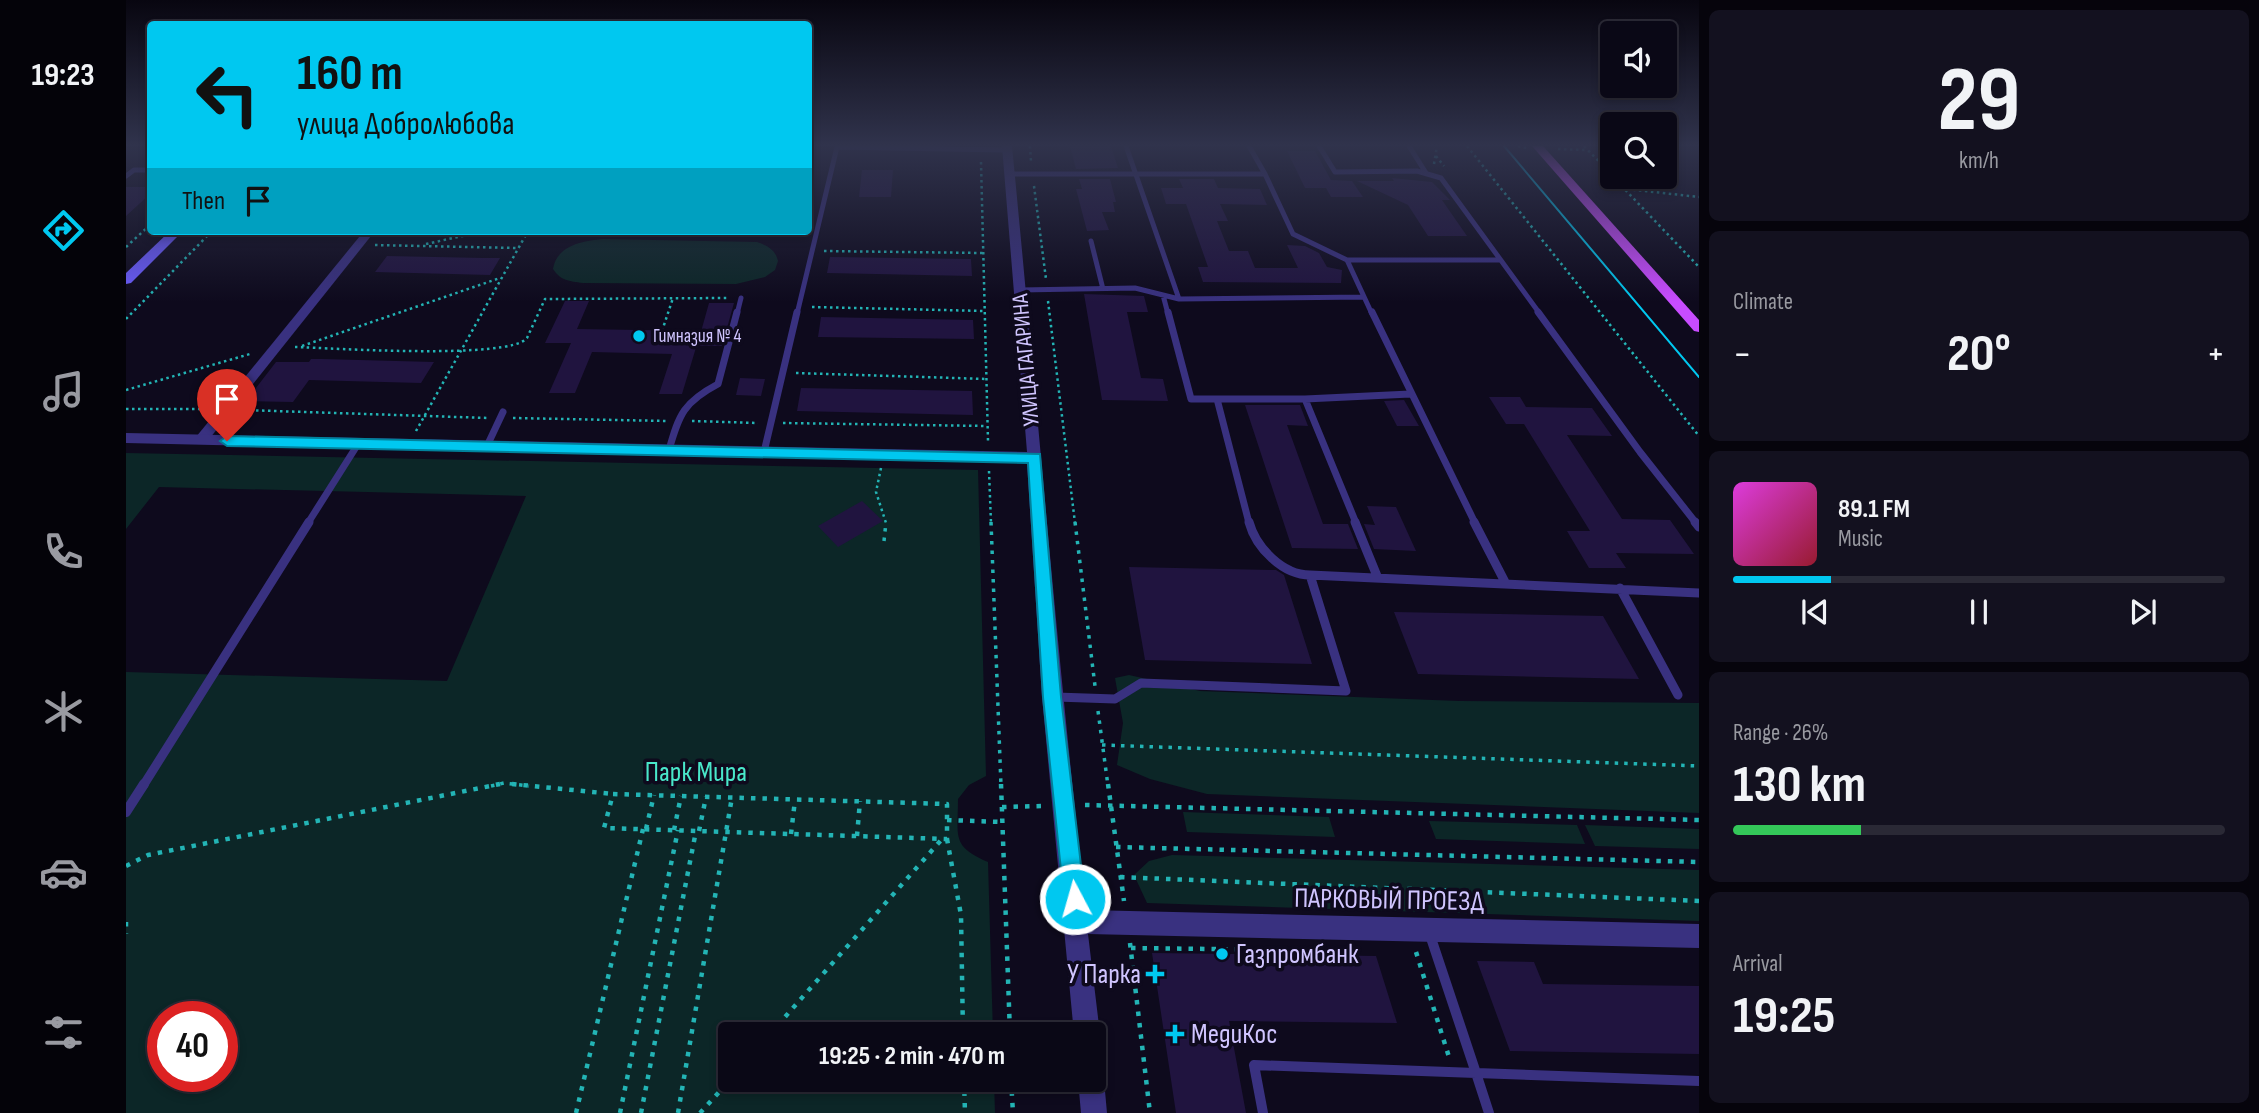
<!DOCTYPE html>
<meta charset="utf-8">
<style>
:root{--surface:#0a0816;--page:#13111f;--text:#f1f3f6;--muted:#999aa1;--line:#2a2935;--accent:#00c8f0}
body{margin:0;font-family:"Sofia Sans Condensed",sans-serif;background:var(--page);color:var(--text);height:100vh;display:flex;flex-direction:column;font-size:26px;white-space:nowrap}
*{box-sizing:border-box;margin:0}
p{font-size:23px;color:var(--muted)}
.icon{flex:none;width:38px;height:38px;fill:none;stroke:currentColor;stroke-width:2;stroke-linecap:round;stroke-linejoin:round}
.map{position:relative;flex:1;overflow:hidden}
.side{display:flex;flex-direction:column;gap:10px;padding:10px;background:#06040c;width:560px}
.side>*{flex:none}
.top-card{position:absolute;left:21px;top:21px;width:665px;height:214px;border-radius:7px;box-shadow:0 4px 10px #0003,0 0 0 2px var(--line);background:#00c8f0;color:#111;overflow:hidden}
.controls{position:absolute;left:1474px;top:21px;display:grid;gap:14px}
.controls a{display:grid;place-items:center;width:77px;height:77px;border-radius:7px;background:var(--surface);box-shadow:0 4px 10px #0003,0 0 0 2px var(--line);font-size:35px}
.speed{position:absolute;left:21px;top:1001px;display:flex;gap:14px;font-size:35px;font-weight:700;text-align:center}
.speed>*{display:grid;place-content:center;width:91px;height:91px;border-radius:50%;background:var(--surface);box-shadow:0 4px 10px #0003,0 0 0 2px var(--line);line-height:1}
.speed .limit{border:10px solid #d22;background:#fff;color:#111}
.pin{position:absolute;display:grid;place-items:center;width:60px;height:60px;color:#fff;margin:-72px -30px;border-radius:50% 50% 50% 0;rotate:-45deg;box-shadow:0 0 7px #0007}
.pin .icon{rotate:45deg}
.me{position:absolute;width:77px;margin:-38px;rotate:354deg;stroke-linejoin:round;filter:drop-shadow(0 0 5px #0008)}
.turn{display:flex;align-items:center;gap:24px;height:147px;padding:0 35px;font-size:32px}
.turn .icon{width:91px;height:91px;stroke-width:2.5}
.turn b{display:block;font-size:49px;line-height:60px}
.then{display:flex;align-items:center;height:66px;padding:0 35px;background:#0003;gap:14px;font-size:26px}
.big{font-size:52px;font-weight:700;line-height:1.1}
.side .card{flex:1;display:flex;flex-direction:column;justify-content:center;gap:10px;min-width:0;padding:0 24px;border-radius:10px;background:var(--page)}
.side .dial{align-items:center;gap:0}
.dial b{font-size:91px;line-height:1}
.song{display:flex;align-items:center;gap:21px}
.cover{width:84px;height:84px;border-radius:10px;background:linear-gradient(135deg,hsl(300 70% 55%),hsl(350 70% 35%))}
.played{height:7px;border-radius:4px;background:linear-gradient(90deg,var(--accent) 20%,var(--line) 20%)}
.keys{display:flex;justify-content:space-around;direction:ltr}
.heat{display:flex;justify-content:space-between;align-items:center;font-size:38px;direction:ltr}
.charge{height:10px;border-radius:5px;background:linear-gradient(90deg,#34c759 26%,var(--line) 0)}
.trip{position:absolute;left:592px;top:1022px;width:388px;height:70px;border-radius:7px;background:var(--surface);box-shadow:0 4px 10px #0003,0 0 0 2px var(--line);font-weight:700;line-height:70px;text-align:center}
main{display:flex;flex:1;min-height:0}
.dock{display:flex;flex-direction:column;width:126px;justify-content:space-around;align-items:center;background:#040309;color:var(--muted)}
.dock .icon{width:49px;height:49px}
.dock .active{color:var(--accent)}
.dock b{font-size:32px;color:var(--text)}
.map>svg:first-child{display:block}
.green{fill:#0c2627;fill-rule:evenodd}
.building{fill:#20143f}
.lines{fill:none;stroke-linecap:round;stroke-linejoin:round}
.path-far2{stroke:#23b4b5;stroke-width:2.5;stroke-dasharray:2.5 3.5;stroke-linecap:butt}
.path-far1{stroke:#23b4b5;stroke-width:3.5;stroke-dasharray:3.5 6;stroke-linecap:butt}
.path{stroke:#23b4b5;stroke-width:4.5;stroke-dasharray:4.5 7;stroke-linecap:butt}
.service-far3{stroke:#393180;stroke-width:5}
.service-far2{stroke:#393180;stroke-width:7}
.service-far1{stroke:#393180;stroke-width:9}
.service{stroke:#393180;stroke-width:10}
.minor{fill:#393180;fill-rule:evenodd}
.tertiary{fill:#393180;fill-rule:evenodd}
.secondary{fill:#6b5cff;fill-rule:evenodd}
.primary{fill:#c84cff;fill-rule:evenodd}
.tram{stroke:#00c8f0;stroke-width:2}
.route{fill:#00c8f0;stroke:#00829c;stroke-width:2}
.poi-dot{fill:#00c8f0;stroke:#0e0a1d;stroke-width:2.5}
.labels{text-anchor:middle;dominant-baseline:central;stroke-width:7;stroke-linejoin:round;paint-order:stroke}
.far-poi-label{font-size:19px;fill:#d0c5ff;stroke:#0e0a1d;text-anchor:start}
.street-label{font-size:23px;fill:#d0c5ff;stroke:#0e0a1d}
.near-park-label{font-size:28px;fill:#49e7ca;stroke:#0e0a1d}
.near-street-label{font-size:28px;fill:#d0c5ff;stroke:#0e0a1d}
.near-poi-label{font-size:28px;fill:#d0c5ff;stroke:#0e0a1d;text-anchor:start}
</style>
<main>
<nav class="dock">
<b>19:23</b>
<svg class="icon active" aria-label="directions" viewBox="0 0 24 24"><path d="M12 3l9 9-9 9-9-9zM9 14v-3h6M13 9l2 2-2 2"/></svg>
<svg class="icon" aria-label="music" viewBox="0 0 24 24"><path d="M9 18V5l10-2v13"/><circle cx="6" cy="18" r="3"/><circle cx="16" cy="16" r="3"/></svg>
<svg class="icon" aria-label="phone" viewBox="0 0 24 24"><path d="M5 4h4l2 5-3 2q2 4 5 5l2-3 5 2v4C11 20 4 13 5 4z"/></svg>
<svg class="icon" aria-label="climate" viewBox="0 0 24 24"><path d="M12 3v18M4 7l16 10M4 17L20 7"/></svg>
<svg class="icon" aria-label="car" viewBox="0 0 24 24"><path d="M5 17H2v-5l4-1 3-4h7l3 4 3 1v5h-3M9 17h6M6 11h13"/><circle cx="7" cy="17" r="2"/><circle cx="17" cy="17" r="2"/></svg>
<svg class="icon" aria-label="filters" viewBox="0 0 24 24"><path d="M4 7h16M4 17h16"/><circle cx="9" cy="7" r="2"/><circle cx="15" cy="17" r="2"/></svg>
</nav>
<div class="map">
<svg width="1573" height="1113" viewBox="0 0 1573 1113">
<rect width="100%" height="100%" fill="#0e0a1d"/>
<path class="green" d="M477,239L631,242C642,246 649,249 652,261L649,270L639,277L610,284L457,283C443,281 435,281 427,269C431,245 457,241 477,239Z
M0,453L852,470L860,776L843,785L832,799C832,837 825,846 862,862L867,1034H604V1080H868L869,1113H0V672L321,681L400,496L33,487L0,529ZM37,1017H96V1076H37Z
M1003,675L1074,691L1333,701L1573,703V813L1081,794L1024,779L991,765L997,723L989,678Z
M1057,812L1203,817L1209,837L1061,832Z
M1303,821L1451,825L1459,844L1310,839Z
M1459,825L1573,829V849L1469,846Z
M1046,855L1573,870V921L1021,903L1008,875L1023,861Z"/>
<path class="building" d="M944,146H985L992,168L950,169Z
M1161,151H1189L1205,180L1226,181L1237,197H1205L1200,188H1179Z
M736,170H767L765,197H733Z
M1266,178L1306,182L1324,200H1316L1341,236H1302L1282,205L1231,181H1268Z
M953,179H984L990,202H987L989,212H976L983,230L961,231L950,189H956Z
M1053,179H1088L1092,188L1134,189L1141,205L1094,204L1102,221H1091L1103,251H1122L1129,268H1172L1161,245L1179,246L1193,253L1201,267L1216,270L1215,283L1077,282L1072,267H1082L1060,204H1040L1035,188H1057Z
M0,187H24V194L0,216Z
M261,256L358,258H374L364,275L249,272Z
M704,257L845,259L846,276L701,273Z
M958,294L1018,296L1022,312H1001L1015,378L1037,379L1042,401L976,400Z
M439,301H463L451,329L575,331L556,394H533L546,354L466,352L449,393H423L445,343H419Z
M583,303H608L596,346H571Z
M695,317L847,320L848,339L692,337Z
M185,359H196L308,362L295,383L183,380L167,402L120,401L150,362H183Z
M614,378L639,379L635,396L610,395Z
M675,388L846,391L847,415L671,411Z
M1363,397H1394L1400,407L1466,408L1486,436L1441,435L1496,519L1544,520L1568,554L1490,553L1500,568H1463L1441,531H1464L1398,424H1380Z
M1278,400L1293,426H1271L1258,401Z
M1119,405H1174L1182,426L1161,425L1197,524H1222L1232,549L1166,548Z
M736,501L757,521L712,547L692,526Z
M1241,506L1270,507L1290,551L1248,549L1238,524L1249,525Z
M1003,567L1150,570L1158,575L1186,664L1019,660Z
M1268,612L1477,616L1513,679L1292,674Z
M1026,953L1250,956L1271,1023L1103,1021L1120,1113H1050Z
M1351,961L1408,962L1417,984L1573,986V1054L1384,1051Z"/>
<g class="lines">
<path class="path-far2" d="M904,146L905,161
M1341,146L1573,436
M1392,146L1400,148
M1458,146L1486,175
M1432,149L1461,150
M1310,156L1318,166
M855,162L862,441
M1474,163L1486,164
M1308,164L1311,146
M1487,177L1573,267
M908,186L920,279
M1501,189L1573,197
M300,244L359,231
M249,245L392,248
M0,247L24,225
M698,251L857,253
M922,301L949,523
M686,307L859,311
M0,319L86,231
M536,331L547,298
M176,346L374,278
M169,347C204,348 384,360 401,338L419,299L602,298
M670,373L860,379
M0,390L124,354
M0,409H82
M118,410L362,418
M387,418L541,421
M566,421L632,423
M657,423L861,426
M290,431L402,231
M755,468L750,492L760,523
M863,471L865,523"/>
<path class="path-far1" d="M865,522L875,786
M949,522L969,686
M758,541L760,522
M972,711L982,786
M976,745L1573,766
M365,786L378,783L403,786"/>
<path class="path" d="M386,784L487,794
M875,784L884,1034
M982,784L998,901
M487,794L821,804V839L478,828Z
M959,805L1573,820
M876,807L916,806
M821,820L875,822
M520,829L528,795
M548,830L555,796
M573,831L580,797
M665,834L669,800
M731,836L734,801
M821,839L835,915L837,1034
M990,847L1573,862
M0,866L22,855L374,784
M994,877L1573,901
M0,922V934
M1004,943L1024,1113
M1005,948L1165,950
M1290,952L1323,1057
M644,1034L816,839
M838,1080L839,1113
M885,1080L887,1113
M450,1113L517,829
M494,1113L552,830
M515,1113L570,831
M552,1113L606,797
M574,1113L604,1080"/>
<path class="service-far3" d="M1000,146L1053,299
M1123,146L1139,174
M1193,146L1209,172L1291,171L1315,178L1414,314
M1283,146L1300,173
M883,174H1139L1167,234L1221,260H1374
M0,176L8,170H24
M965,241L977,289
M1221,260L1246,314
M894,290L1009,288L1053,299L1238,297
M1037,295L1042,314
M611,314L615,298
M671,314L711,147L881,150"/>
<path class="service-far2" d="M1042,312L1065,399H1091L1123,523
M1246,312L1349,523
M1412,312L1514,452L1570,523
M1091,399H1179L1230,523
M1179,399L1284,394
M361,446L377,412
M543,450C553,414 558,402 592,384L611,312
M638,452L671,312
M182,523L232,444"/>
<path class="service-far1" d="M1123,522C1130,548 1157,575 1184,575
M1229,522L1251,576
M1348,522L1379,582
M1569,522L1573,527
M1494,588L1552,695
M930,697L989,699L1015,683L1220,691L1184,575L1573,593
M17,786L183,522"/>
<path class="service" d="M0,812L18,784
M1303,932L1350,1073L1573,1081
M1137,1113L1128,1065L1350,1073L1363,1113"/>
<path class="minor" d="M238,231H249L80,443H70L68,440L70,437Z"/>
<path class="tertiary" d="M876,146H886C911,401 931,656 960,910L1573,924V948L962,934L974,1034L968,1044V1034H948L916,697L901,463L0,443V433L901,452Z
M968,1068L974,1071L978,1080L981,1113H955L952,1080H968Z"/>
<path class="secondary" d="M44,231H57L5,283L0,284V273Z"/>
<path class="primary" d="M1406,146H1417L1573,320V332L1568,331Z"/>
<path class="tram" d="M1378,146L1573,377"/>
</g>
<linearGradient id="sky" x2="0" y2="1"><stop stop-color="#080610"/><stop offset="0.48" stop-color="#30334c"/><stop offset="1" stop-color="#30334c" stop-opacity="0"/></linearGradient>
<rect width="1573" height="302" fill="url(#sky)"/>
<path class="route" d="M101,436L914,454L935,697L959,899L956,906L949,909L941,906L938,899L917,697L902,463L101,446L94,441Z"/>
<g class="poi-dot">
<circle cx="513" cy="336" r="7"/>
<circle cx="1096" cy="954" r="7"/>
<path d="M1025.5 963.5h7v7h7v7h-7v7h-7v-7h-7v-7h7z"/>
<path d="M1045.5 1023.5h7v7h7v7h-7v7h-7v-7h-7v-7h7z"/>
</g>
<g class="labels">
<g class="far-poi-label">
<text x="527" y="336">Гимназия № 4</text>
</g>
<g class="street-label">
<text transform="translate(900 360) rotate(-95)">УЛИЦА ГАГАРИНА</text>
</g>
<g class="near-park-label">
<text x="570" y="772">Парк Мира</text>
</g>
<g class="near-street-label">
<text transform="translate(1263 900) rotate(1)">ПАРКОВЫЙ ПРОЕЗД</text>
</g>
<g class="near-poi-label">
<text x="1110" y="954">Газпромбанк</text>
<text x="1015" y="974" text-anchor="end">У Парка</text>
<text x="1065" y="1034">МедиКос</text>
</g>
</g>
</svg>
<div class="controls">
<a><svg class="icon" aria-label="sound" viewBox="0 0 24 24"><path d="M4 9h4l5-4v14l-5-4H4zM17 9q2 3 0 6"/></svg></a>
<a><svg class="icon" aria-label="search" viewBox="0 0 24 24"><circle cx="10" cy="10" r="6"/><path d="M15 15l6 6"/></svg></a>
</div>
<div class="speed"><div class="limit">40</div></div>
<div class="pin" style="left:101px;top:441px;background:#d93025"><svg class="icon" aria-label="arrive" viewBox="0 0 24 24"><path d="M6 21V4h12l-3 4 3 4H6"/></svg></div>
<svg class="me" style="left:949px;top:899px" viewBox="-20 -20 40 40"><circle r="17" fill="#00c8f0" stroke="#fff" stroke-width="3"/><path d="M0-11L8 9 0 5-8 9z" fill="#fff"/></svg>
<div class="trip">19:25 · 2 min · 470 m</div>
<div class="top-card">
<div class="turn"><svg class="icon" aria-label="left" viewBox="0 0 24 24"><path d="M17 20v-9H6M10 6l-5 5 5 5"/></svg><div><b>160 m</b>улица Добролюбова</div></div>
<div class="then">Then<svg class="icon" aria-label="arrive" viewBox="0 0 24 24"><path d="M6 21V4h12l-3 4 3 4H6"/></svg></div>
</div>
</div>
<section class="side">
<div class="card dial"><b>29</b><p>km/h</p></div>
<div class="card"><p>Climate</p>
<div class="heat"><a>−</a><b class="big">20°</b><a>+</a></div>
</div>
<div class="card">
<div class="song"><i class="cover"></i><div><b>89.1 FM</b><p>Music</p></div></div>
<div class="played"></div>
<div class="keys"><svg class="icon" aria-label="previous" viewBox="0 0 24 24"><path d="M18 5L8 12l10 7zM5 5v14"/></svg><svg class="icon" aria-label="pause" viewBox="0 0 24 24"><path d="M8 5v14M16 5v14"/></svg><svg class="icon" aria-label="next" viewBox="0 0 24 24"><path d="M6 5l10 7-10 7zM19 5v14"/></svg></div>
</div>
<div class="card"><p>Range · 26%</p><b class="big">130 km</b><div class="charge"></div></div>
<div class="card"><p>Arrival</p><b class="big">19:25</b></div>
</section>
</main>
